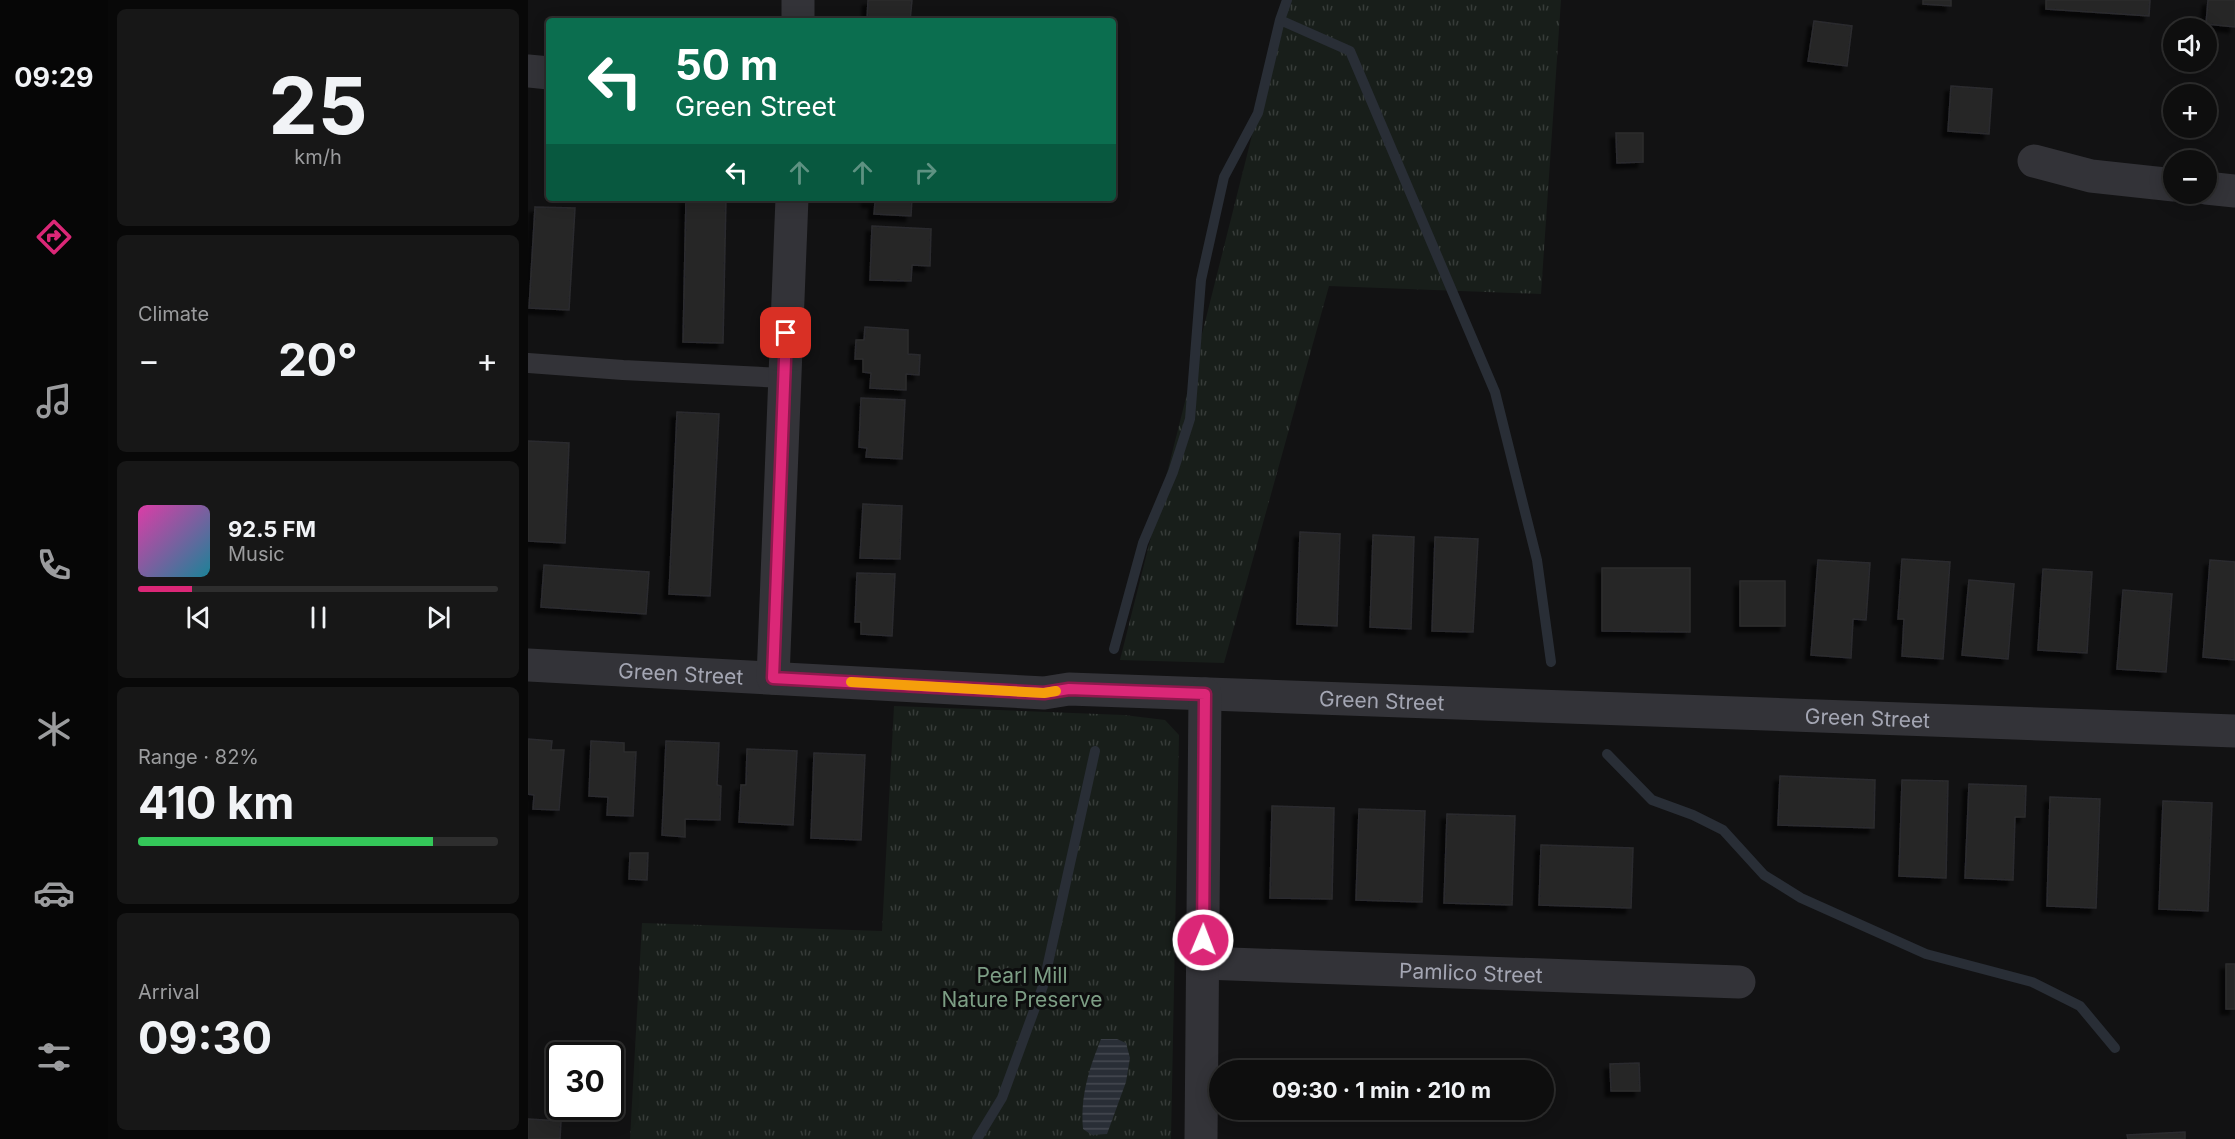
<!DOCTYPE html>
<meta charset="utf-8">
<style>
:root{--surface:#0e0e0e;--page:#171717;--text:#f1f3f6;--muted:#9b9c9e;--line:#2e2e2e;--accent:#db2777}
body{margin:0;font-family:Inter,sans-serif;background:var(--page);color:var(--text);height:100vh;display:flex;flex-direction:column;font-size:22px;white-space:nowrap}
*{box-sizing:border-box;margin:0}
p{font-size:20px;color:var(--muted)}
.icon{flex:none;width:33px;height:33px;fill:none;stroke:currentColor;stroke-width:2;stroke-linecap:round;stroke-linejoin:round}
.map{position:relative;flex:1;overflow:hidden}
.sheet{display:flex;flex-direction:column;gap:9px;padding:9px;background:#080808;width:420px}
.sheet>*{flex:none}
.guide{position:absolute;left:18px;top:18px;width:570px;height:183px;border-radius:6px;box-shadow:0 3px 15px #0003,0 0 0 2px var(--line);background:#0b6e4f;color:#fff;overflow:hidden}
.tools{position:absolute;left:1635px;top:18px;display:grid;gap:12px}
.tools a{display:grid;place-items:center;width:54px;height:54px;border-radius:50%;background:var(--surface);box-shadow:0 3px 15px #0003,0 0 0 2px var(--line);font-size:30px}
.speed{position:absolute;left:18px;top:1042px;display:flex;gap:12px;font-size:30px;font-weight:700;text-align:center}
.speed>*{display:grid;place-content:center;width:78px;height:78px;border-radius:50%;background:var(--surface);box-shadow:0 3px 15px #0003,0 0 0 2px var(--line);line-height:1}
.speed .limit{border:3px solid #111;border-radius:9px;background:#fff;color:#111}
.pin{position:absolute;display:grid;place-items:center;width:51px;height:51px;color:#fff;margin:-26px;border-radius:12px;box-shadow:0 3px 9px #0006}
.me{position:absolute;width:66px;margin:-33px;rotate:1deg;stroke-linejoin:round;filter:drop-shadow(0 0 4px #0008)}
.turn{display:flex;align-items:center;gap:21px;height:126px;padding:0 30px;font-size:27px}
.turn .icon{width:78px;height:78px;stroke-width:2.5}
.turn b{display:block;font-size:42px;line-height:51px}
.lanes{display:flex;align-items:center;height:57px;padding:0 30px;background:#0003;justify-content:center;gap:30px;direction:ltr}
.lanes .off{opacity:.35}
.big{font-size:45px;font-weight:700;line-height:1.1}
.sheet .tile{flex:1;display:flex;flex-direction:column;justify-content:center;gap:9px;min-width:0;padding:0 21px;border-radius:9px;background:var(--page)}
.sheet .dial{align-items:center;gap:0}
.dial b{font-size:78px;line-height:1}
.song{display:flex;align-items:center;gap:18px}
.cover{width:72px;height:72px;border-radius:9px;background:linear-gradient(135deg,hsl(320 70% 55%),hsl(190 70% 35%))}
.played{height:6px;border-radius:3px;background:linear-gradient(90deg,var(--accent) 15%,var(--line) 15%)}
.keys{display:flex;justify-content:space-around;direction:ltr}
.heat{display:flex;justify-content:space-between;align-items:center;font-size:33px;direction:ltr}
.charge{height:9px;border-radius:4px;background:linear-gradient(90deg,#34c759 82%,var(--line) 0)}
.trip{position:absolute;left:681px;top:1060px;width:345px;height:60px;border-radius:30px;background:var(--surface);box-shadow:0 3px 15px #0003,0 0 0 2px var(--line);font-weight:700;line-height:60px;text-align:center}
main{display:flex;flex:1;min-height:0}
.tabs{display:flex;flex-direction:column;width:108px;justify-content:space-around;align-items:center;background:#060606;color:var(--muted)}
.tabs .icon{width:42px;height:42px}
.tabs .selected{color:var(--accent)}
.tabs b{font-size:27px;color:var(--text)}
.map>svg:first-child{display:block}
.park{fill:url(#park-tufts)}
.water{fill:url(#water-rules)}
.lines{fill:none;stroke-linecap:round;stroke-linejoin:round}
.stream{stroke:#292e36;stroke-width:10}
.building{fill:#252527;stroke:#2c2c2f;stroke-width:1.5;filter:url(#shadow)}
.service{stroke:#333338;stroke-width:20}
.minor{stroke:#333338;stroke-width:33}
.route-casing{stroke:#8e194d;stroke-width:15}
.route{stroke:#db2777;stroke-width:10}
.slow{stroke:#f59e0b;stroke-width:10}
.labels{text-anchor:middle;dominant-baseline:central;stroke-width:6;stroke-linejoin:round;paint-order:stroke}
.street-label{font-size:21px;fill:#a4a6b3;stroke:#0d0d0e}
.park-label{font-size:21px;fill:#7c9d84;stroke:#0d0d0e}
</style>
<main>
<nav class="tabs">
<b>09:29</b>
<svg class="icon selected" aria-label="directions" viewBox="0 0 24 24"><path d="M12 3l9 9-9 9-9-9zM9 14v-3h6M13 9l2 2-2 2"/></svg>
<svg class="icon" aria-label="music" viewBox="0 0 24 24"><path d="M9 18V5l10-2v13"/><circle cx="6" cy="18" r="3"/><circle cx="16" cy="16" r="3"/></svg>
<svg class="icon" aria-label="phone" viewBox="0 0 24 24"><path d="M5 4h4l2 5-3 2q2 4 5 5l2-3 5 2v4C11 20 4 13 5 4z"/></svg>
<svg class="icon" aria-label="climate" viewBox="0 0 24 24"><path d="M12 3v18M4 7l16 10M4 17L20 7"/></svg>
<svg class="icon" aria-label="car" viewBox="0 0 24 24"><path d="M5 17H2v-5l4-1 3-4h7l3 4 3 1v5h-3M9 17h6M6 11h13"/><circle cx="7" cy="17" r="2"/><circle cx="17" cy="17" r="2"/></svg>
<svg class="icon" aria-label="filters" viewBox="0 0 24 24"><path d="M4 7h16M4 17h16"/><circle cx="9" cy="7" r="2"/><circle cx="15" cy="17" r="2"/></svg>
</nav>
<section class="sheet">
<div class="tile dial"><b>25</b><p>km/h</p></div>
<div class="tile"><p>Climate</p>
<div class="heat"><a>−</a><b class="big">20°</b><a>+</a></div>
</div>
<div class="tile">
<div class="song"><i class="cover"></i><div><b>92.5 FM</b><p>Music</p></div></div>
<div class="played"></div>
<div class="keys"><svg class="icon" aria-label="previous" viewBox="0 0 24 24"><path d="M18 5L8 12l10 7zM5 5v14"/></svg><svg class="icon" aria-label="pause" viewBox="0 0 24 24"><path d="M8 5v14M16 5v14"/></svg><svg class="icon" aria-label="next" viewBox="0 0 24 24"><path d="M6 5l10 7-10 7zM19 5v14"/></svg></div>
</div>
<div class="tile"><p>Range · 82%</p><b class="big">410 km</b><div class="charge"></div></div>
<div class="tile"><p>Arrival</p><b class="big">09:30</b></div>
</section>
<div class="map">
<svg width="1707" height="1139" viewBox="0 0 1707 1139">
<defs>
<pattern id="park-tufts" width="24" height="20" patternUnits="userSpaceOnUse" patternTransform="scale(1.5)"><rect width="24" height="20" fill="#181e1a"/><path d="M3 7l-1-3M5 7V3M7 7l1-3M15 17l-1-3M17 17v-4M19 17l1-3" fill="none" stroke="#373c39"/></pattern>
<pattern id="water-rules" width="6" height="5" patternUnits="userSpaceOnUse" patternTransform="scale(1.5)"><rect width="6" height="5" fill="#292e36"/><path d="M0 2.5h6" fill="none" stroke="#454951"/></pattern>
<filter id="shadow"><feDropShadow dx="-5.5" dy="5.5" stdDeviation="1.5" flood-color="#0009"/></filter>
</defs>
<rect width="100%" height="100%" fill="#121213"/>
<path class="park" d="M758,0H1033L1013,294L801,286L696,663L592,660Z
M366,706L596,715L637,720L651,735L643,1139H102L114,923L354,931Z"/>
<path class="water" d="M573,1039H589L598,1043L602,1058L598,1082L579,1134L564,1135L555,1129C552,1096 561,1069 573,1039Z"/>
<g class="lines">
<path class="stream" d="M752,20L822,51L967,392L1009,560L1023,662
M586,649L615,543L645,472L662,419L673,280L696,177L730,113L752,20L759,0
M1079,754L1124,800L1165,815L1195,830L1236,875L1273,898L1398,954L1504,982L1552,1006L1587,1048
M449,1139L474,1098L515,986L567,751"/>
</g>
<path class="building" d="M340,0H384L382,21H339Z
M1395,0H1423V6L1395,4Z
M1518,0H1622L1621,16L1518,9Z
M1680,0H1707V27L1678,24Z
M1286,21L1324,26L1319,66L1280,61Z
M1423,86L1464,89L1461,134L1420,131Z
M1088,133H1115V162L1089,163Z
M158,198H198L195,343L155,342Z
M339,198H384L383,216L346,214L347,202H339Z
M7,207L47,208L41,310L1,308Z
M344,226L403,229L402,266L384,265L383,281L342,280Z
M337,327L380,330V354L392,355L391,375L378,374V390L342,388L343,373L335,372V359H327L328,340H336Z
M333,398L377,400L374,459L338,457L339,448L331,447Z
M149,412L191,414L182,596L141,594Z
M0,441L41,443L37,543L0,541Z
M335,504L374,506L372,559L332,558Z
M772,532L812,534L809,626L769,624Z
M845,535L886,537L883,629L842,627Z
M907,537L950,539L945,632L904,631Z
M1374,559L1422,562L1415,659L1374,656L1376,619H1370Z
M1290,560L1342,563L1338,620L1325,619L1323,658L1283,655Z
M1682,560L1707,562V660L1675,657Z
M16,565L121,572L118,614L13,607Z
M1074,568H1162V632L1074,631Z
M1515,569L1564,572L1559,653L1510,650Z
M329,573L367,574L364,636L333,634V622H327Z
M1441,580L1486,584L1480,659L1434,655Z
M1212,581H1257V626H1212Z
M1595,590L1644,594L1638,672L1589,669Z
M0,739L24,741L23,750H36L31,810L5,809L6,795L0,794Z
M63,741L96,743V752H108L105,816L79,815L80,797L61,796Z
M138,741L191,743L189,785L193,786L192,820L157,819V837L134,835Z
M219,749L269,751L265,825L211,822L213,785H218Z
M286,753L337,755L333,840L283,838Z
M1252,776L1347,780L1346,828L1250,825Z
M1374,780L1420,781L1418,878L1371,876Z
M1441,784L1498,786L1497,817H1487L1485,880L1437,878Z
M1522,797L1572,799L1568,908L1519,906Z
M1635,801L1684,803L1680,911L1631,909Z
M744,806L806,808L804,899L742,898Z
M831,809L897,811L894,902L828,900Z
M919,814L987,816L984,905L916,903Z
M1013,845L1105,848L1103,908L1011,905Z
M102,853H120L119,880L101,879Z
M1698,964H1707V1009H1698Z
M1111,1063L1112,1091H1083L1082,1064Z
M924,1068V1071H894V1069Z
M0,1119L33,1121L32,1139H0Z
M1657,1132V1139H1600L1599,1135Z"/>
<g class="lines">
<path class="service" d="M0,363L95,370L256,378"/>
<g class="minor">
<path d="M270,21V0"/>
<path d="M0,71L21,73"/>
<path d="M1506,161L1563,176L1646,185"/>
<path d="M1678,188L1707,191"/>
<path id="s1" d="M0,665L516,693L541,689L1707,731"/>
<path d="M245,678L264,198"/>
<path id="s2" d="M675,963L1211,982"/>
<path d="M673,1139L677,694"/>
</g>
</g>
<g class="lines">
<g class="route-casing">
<path id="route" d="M258,333L245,678L516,693L541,689L677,694L675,940"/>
</g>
<use href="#route" class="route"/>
<path class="slow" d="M323,682L516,693L528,691"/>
</g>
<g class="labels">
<g class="street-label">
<text stroke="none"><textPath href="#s1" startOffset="153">Green Street</textPath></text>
<text stroke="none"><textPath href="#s1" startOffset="855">Green Street</textPath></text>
<text stroke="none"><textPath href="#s1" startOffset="1341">Green Street</textPath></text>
<text stroke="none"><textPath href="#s2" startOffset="268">Pamlico Street</textPath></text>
</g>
<g class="park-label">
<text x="494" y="975">Pearl Mill<tspan x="494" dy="24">Nature Preserve</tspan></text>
</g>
</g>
</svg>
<div class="tools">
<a><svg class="icon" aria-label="sound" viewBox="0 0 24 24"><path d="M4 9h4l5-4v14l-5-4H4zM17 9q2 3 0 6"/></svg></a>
<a>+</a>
<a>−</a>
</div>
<div class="speed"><div class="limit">30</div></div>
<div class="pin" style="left:258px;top:333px;background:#d93025"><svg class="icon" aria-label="arrive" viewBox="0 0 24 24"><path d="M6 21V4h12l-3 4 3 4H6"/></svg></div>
<svg class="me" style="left:675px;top:940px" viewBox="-20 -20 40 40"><circle r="17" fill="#db2777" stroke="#fff" stroke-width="3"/><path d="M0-11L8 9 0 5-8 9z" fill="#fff"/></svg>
<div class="trip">09:30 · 1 min · 210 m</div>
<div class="guide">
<div class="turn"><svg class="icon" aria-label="left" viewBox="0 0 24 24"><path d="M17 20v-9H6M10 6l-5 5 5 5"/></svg><div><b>50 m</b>Green Street</div></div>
<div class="lanes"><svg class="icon" aria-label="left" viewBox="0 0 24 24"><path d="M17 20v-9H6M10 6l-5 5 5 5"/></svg><svg class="icon off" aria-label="ahead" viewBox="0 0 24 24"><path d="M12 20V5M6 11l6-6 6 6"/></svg><svg class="icon off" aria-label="ahead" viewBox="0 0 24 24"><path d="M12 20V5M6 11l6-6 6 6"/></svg><svg class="icon off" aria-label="right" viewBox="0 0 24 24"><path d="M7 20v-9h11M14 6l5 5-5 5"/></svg></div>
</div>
</div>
</main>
